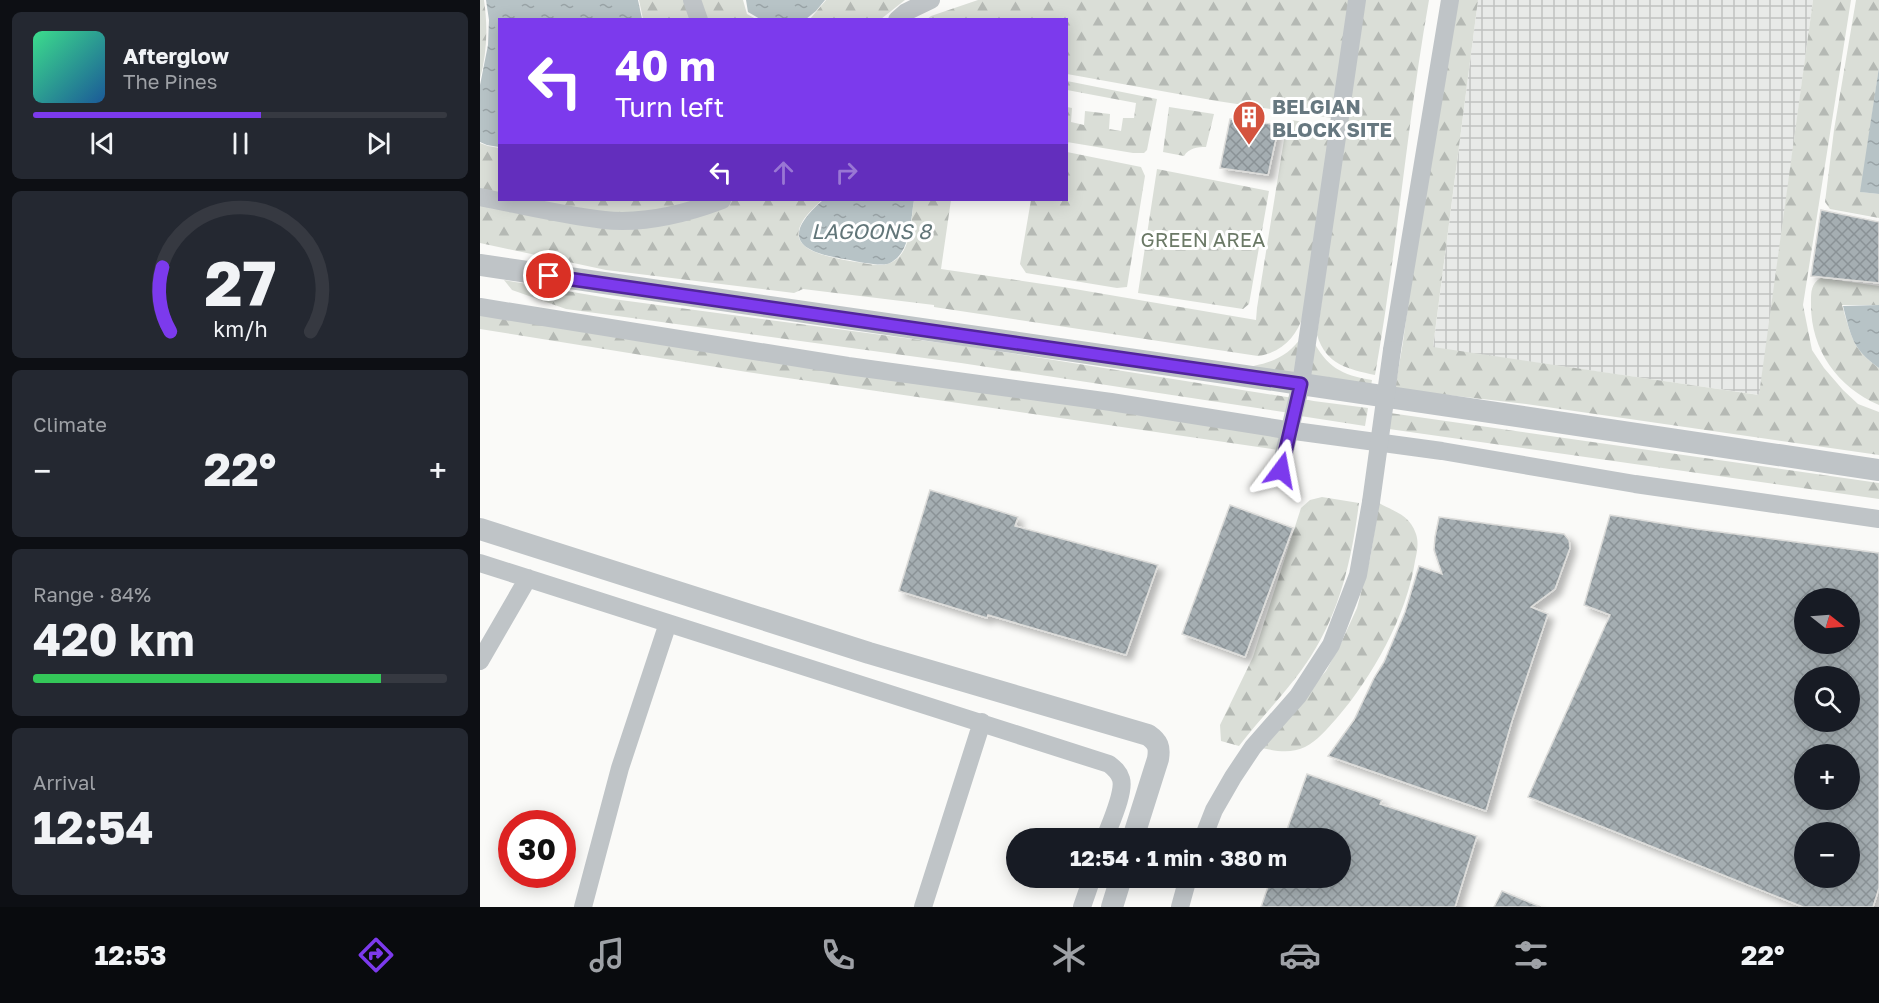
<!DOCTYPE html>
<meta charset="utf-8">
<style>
:root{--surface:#171b24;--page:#242831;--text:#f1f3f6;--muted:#9ea1a6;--line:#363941;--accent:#7c3aed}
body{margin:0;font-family:"Golos Text",sans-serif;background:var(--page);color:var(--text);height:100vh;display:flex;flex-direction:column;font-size:22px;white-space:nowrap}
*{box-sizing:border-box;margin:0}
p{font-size:20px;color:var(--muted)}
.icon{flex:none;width:33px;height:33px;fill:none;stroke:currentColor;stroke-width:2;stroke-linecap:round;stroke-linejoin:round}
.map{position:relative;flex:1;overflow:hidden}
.panel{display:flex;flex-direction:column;gap:12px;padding:12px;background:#0d0f14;width:480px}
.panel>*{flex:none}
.hud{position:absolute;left:18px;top:18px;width:570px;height:183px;border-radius:0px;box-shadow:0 3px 15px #0003;background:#7c3aed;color:#fff;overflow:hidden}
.needle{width:39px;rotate:107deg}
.fabs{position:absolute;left:1314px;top:588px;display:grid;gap:12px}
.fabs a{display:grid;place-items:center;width:66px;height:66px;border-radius:50%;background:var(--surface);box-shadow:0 3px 15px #0003;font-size:30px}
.speed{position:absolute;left:18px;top:810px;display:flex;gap:12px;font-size:30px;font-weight:700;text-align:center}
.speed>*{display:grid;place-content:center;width:78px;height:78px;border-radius:50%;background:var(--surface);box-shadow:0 3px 15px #0003;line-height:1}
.speed .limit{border:9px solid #d22;background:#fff;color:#111}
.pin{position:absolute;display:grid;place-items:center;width:51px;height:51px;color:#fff;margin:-26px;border:3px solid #fff;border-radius:50%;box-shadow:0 2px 6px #0007}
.me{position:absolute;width:66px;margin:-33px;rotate:13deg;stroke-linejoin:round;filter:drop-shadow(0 0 4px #0008)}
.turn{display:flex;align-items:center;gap:21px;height:126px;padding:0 18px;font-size:27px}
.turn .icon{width:78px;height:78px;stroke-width:2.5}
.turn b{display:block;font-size:42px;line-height:51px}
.lanes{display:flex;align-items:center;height:57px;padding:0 18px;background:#0003;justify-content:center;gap:30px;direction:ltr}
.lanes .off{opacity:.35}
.big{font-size:45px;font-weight:700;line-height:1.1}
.panel .card{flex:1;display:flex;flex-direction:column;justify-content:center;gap:9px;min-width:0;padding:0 21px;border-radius:9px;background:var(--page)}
.panel .dial{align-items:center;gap:0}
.dial svg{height:156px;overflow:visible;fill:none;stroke:var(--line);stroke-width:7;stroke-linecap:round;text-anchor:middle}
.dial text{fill:var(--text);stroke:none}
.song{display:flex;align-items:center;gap:18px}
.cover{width:72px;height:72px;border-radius:9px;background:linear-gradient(135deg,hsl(150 70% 55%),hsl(210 70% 35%))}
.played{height:6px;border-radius:3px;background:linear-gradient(90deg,var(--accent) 55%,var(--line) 55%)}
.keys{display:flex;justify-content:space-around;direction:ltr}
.heat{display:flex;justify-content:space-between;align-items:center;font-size:33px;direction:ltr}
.charge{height:9px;border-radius:4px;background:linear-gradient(90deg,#34c759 84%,var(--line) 0)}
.trip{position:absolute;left:526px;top:828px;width:345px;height:60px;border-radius:30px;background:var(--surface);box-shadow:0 3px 15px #0003;font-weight:700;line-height:60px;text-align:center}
.tabs{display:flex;height:96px;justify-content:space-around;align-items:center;background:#090b0e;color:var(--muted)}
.tabs .icon{width:42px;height:42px}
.tabs .on{color:var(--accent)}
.tabs b{font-size:27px;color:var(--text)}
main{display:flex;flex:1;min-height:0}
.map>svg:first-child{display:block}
.industrial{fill:url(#industrial-grid)}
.forest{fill:url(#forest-firs)}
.water{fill:url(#water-ripples)}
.building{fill:url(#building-cross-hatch);stroke:#dcdcda;stroke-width:1.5;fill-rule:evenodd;filter:url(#shadow)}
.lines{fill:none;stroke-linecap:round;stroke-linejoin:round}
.minor{stroke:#bfc4c7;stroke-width:18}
.tertiary{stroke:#bfc4c7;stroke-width:22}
.minor-bridge{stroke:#bfc4c7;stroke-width:18}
.route-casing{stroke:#51269a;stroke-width:15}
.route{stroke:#7c3aed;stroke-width:10}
.labels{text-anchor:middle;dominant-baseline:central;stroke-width:6;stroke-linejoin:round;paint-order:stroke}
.poi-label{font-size:20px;font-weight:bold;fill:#677880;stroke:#fff;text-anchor:start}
.park-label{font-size:20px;fill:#6b7966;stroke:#fff}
.water-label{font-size:21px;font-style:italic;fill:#627679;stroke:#fff}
</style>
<main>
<section class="panel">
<div class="card">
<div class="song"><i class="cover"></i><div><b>Afterglow</b><p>The Pines</p></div></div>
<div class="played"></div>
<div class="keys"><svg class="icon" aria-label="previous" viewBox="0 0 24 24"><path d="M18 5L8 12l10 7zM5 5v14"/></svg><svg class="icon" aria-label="pause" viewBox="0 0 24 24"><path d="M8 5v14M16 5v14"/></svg><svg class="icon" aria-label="next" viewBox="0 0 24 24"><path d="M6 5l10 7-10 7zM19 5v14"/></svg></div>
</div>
<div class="card dial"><svg viewBox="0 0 100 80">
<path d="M14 69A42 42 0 1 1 86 69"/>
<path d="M14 69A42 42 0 0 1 10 36" stroke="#7c3aed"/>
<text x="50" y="56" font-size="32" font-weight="700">27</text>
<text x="50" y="72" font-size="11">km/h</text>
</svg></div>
<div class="card"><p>Climate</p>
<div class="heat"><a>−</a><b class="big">22°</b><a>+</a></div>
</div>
<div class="card"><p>Range · 84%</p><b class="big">420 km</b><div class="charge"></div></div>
<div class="card"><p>Arrival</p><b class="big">12:54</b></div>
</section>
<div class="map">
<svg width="1399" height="907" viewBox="0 0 1399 907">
<defs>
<pattern id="industrial-grid" width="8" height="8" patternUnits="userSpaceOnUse" patternTransform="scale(1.5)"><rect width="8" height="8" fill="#e8eae8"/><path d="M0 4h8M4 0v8" fill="none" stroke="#c0c2c1"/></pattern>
<pattern id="forest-firs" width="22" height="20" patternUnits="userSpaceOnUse" patternTransform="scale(1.5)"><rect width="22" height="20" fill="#daded7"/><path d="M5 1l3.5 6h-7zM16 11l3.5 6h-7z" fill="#b5b9b4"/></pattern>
<pattern id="water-ripples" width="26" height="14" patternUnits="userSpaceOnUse" patternTransform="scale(1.5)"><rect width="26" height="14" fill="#b7c3c6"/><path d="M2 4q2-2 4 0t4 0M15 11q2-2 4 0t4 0" fill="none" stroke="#99a3a6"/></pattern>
<pattern id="building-cross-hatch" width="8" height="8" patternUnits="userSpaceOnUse" patternTransform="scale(1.5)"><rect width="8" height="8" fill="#a5aeb2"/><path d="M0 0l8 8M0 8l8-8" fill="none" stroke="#8a9296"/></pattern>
<filter id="shadow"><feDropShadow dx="5.5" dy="5.5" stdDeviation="3" flood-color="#0004"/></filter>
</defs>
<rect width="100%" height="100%" fill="#fafaf8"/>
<path class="industrial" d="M998,0H1333L1280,395L953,348Z"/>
<path class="forest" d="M0,0H4C8,27 7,53 0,79Z
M159,0H204L210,19H163Z
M218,0H263L267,14L276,19H226Z
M346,0H425L401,19H330Z
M498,0H872L852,118L737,101L587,74L586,20H446L451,16Z
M883,0H949C927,124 917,251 895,375C868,369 846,365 837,335Z
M969,0H998L953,347L1279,395L1333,0H1371L1323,305L1332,350L1344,368L1363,390L1378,404L1399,412V455L1046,404L915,389L923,342Z
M1376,0H1399V67L1381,192L1399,194V218L1350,209L1345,202L1354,130Z
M587,81L677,99L667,150L664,153H653L587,142V107L592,108L591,122L604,125L605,111L630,114L629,129L641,131L643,118H654L656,103L587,90Z
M689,107L734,114L726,147C717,147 709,148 704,156L683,152Z
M811,120L851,126L824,314C816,337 803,352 778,356L454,307V305L323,289L314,293L126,270L0,243V204L125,225L253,200H342C296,240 324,253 370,261C379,262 399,267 407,264C410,264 417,259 419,257C432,243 431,218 434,200H471L461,269L583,287L776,320L777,308L806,127Z
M0,143L8,146L19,148V194L0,190Z
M587,152L661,167L665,176L647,287L637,288L546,273L540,264L551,200H586Z
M677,169L789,191L769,304L763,309L658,293Z
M51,200H227L153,214L122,212Z
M1341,278L1399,286V305H1362C1371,335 1372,349 1399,368V405C1357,387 1330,349 1331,302C1331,292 1331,283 1341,278Z
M24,280L133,299L492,347L813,398L810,413L481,363L86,309L32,290Z
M0,310L807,431L798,450L267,372L0,329Z
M823,335L820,379L752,370C783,364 804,363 823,335Z
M832,339C847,367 861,375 892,380L890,392L824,379Z
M818,399L888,408L885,426L814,415Z
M910,413L1399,483V499L909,429Z
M842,497L879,503C872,557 861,609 831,656C810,689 782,716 759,746L741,741L740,725L773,657L821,508L830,500Z
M899,503C915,512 930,515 936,534C939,543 937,552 935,561C927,615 892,678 856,719C847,729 837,741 825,747C810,754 797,751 781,748L846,671L861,643L877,608L890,559Z"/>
<path class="water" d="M6,0H158L162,19L20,20L19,147L7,145L0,142V85L8,45L9,20Z
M266,0H345L336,11L326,19H280L268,12Z
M1399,67V194L1380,192Z
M343,200H434C431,217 431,243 418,257C416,259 410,264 407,264C399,266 379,262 370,260C323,253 297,240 343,200Z
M1399,305V368C1372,349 1371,336 1363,306Z"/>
<path class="building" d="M750,119L799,125L788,175L740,168Z
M1341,210L1399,222V283L1331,276Z
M450,490L538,517L535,526L678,565L646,655L508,615L507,618L419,591Z
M750,505L813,528L765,657L702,634Z
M1130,515L1217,529L1399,553V888L1393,907H1323L1048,797L1130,615L1104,605ZM1324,598H1370V644H1324ZM1324,676H1370V722H1324ZM1324,754H1370V800H1324ZM1324,832H1370V878H1324Z
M959,517L1084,534L1089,540L1090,548L1075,589L1051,607L1068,614L1032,721L1006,811L848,756L874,720L894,678L904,662L925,612L939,566L962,574L954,550L955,537Z
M827,774L902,800L900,804L997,836L975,907H781L791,878H861V838H804Z
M1022,891L1061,907H1014Z"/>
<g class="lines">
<path class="minor" d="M212,0L219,20
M417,20L426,12L451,0
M0,197C41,205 82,215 124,220C163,224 205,214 242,200
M0,307L368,366L631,402L800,429L962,451L1155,484L1399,519
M912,350L970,0
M800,470L821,384L877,0
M0,563L629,764C634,768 639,772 641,779C645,792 630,824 625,838
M0,661L48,578
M723,838L734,810L753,777L773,747L818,696L851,645L878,575L891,502
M103,907L140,768L188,623
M443,907L502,722
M602,907L612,878
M700,907L708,878"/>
<path class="tertiary" d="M0,265L821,384L1399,470
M0,529L389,653L668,735C678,742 680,747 678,759L653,838
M632,907L641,878"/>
<path class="minor-bridge" d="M891,502L912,350"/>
</g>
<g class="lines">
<g class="route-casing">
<path id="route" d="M69,276L821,384L801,470"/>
</g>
<use href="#route" class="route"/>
</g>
<defs>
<g id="building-pin" transform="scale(1.725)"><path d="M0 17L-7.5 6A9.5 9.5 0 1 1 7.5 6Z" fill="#d4533e" stroke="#fff"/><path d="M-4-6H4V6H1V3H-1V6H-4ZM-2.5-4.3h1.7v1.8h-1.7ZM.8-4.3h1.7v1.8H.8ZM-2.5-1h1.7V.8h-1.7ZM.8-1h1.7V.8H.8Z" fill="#fff"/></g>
</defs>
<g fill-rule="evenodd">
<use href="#building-pin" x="769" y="117"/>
</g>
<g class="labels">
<g class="poi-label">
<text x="792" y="106">BELGIAN<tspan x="792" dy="23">BLOCK SITE</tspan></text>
</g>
<g class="park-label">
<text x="723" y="239">GREEN AREA</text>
</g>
<g class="water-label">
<text x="391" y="231">LAGOONS 8</text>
</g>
</g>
</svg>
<div class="fabs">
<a><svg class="needle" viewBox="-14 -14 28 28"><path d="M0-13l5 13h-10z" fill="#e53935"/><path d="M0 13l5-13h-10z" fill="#9ea1a6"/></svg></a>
<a><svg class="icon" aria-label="search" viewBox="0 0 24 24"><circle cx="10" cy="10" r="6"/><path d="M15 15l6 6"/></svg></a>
<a>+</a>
<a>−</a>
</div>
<div class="speed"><div class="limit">30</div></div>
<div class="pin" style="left:69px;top:276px;background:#d93025"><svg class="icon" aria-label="arrive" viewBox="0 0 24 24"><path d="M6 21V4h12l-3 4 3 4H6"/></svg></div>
<svg class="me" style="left:801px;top:470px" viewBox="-20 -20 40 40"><path d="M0-17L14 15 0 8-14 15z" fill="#7c3aed" stroke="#fff" stroke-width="4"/></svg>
<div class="trip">12:54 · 1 min · 380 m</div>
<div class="hud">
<div class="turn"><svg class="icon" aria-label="left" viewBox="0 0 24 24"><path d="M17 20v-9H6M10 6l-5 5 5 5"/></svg><div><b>40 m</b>Turn left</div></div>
<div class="lanes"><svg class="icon" aria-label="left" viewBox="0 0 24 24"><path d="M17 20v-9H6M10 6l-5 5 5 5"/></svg><svg class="icon off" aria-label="ahead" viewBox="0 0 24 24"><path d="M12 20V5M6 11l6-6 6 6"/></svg><svg class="icon off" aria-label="right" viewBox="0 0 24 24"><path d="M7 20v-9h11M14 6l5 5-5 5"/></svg></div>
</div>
</div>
</main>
<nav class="tabs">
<b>12:53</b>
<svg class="icon on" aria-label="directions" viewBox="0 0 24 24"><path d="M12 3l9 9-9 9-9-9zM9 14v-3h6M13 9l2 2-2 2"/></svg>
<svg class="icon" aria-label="music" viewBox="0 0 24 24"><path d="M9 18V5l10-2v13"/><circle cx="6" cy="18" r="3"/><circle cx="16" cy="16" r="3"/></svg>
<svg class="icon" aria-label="phone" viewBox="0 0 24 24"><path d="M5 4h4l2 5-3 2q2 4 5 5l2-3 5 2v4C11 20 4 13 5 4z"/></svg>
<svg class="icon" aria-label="climate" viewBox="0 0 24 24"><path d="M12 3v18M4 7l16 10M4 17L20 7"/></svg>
<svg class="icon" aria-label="car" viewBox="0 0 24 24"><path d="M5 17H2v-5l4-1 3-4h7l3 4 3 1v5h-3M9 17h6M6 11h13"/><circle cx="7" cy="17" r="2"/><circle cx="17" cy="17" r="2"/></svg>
<svg class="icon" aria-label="filters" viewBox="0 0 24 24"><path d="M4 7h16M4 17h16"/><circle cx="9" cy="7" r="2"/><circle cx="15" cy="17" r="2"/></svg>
<b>22°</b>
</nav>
